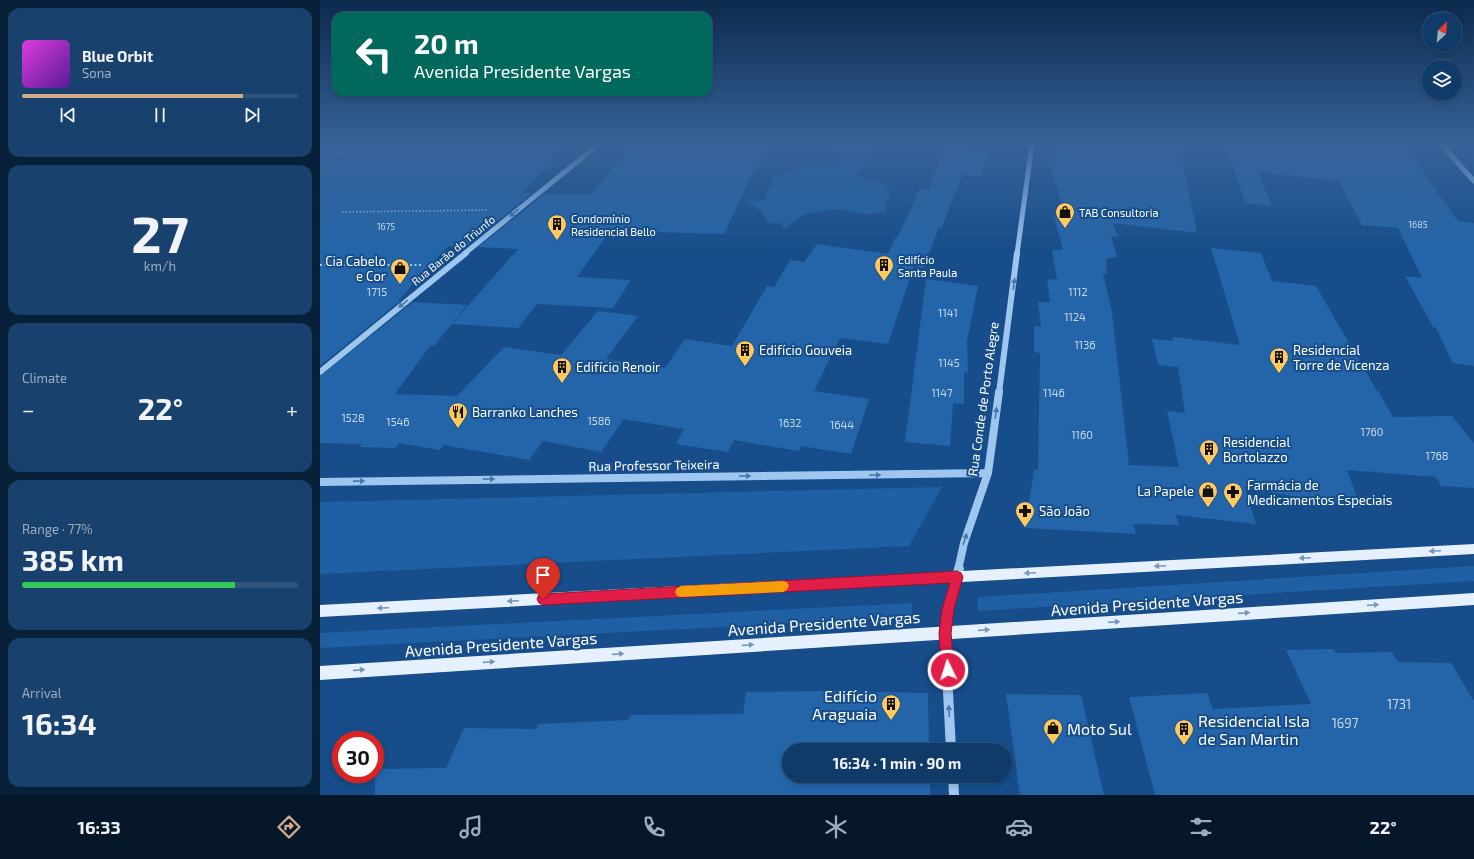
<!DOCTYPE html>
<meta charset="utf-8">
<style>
:root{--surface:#103a68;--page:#19416e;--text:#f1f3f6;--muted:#9cadc0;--line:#30547c;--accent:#d6ab8b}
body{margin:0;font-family:"Exo 2",sans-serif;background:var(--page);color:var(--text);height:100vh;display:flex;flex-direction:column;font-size:15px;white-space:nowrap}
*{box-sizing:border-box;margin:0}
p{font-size:13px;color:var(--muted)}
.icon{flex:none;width:22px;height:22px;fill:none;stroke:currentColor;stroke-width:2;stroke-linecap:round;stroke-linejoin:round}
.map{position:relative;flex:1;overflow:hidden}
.panel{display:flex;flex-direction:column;gap:8px;padding:8px;background:#092039;width:320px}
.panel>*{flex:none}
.hud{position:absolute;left:12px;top:12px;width:380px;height:84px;border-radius:12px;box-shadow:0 2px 6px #0003,0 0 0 1px var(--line);background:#00695c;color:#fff;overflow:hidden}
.needle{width:26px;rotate:26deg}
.fabs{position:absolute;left:1102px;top:12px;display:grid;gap:8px}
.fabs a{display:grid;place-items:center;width:40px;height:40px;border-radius:50%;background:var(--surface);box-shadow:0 2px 6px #0003,0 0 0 1px var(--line);font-size:20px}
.speed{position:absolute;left:12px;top:731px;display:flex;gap:8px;font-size:20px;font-weight:700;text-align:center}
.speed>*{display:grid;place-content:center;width:52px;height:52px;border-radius:50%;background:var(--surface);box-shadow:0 2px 6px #0003,0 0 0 1px var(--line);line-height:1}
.speed .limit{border:6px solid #d22;background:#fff;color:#111}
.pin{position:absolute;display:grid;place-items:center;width:34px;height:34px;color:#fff;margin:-41px -17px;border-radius:50% 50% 50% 0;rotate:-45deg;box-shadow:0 0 4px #0007}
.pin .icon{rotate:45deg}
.me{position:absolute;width:44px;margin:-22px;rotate:356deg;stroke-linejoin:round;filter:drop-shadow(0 0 3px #0008)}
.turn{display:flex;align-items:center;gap:14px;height:84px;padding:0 16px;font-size:18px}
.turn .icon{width:52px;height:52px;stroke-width:2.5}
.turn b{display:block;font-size:28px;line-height:34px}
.big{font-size:30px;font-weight:700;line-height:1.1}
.panel .tile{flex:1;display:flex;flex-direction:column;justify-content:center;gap:6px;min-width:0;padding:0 14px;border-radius:12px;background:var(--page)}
.panel .dial{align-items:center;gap:0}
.dial b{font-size:52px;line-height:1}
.song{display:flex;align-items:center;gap:12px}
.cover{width:48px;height:48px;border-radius:6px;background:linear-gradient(135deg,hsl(300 70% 55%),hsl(270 70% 35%))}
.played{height:4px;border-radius:2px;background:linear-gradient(90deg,var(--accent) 80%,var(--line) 80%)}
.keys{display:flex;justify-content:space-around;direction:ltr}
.heat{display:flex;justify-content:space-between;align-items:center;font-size:22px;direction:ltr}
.charge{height:6px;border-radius:3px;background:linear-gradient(90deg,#34c759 77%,var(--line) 0)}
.trip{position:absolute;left:462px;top:743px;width:230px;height:40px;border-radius:20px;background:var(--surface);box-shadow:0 2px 6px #0003,0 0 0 1px var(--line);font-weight:700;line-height:40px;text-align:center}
.menu{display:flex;height:64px;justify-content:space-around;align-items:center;background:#06172a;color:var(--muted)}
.menu .icon{width:28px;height:28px}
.menu .active{color:var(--accent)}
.menu b{font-size:18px;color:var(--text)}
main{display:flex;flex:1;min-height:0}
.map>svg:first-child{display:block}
.green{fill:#1e60a3}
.building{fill:#2465a9}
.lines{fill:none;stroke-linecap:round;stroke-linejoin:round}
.path-far1{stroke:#9ec6ef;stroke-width:1.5;stroke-dasharray:1.5 2;stroke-linecap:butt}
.path{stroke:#9ec6ef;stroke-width:2;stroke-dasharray:2 2.5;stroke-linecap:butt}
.minor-far3{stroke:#9ec6ef;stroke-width:5}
.minor-far2{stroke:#9ec6ef;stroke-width:6}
.minor-far1{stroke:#9ec6ef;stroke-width:8}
.minor{stroke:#9ec6ef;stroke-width:10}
.major{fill:#e6f0ff;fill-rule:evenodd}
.oneway{fill:#4677ad}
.oneway2{fill:#7496bf}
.route{fill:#e11d48;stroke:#92132f}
.slow{fill:#f59e0b}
.labels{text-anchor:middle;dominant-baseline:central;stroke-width:4;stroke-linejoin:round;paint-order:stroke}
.far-number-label{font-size:9px;fill:#c8d8ea}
.far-poi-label{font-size:11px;fill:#fff;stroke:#164d8a;text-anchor:start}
.far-street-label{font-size:11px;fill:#fff;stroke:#164d8a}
.number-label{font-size:11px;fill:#c8d8ea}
.poi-label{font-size:13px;fill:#fff;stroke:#164d8a;text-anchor:start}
.street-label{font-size:13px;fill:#fff;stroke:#164d8a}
.near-number-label{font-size:13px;fill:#c8d8ea}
.near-street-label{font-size:16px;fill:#fff;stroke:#164d8a}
.near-poi-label{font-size:16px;fill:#fff;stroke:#164d8a;text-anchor:start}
</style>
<main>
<section class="panel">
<div class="tile">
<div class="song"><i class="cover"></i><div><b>Blue Orbit</b><p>Sona</p></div></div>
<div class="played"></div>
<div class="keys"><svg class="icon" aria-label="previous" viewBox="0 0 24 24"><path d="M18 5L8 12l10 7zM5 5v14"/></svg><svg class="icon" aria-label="pause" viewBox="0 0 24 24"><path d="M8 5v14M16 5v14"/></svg><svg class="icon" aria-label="next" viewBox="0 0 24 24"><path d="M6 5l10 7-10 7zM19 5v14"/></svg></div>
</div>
<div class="tile dial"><b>27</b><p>km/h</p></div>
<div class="tile"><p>Climate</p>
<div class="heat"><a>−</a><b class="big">22°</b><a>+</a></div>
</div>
<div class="tile"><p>Range · 77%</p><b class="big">385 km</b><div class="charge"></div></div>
<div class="tile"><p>Arrival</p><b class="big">16:34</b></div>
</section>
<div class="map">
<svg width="1154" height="795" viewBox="0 0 1154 795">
<rect width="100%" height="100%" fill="#164d8a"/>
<path class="green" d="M516,144H551L549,159L536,176L566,185L570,195L565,205L567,212L546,214L516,209L485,214L465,229L460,224L448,223L442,212L427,202L444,200L454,176L489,164L506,168L520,166L513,148Z
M622,487L589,546L0,574V502Z
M1154,566V581L658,611V597Z
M592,603V617L0,648V633Z"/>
<path class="building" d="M0,144H245L229,159H236L202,193H212L146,247L128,246L78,301H80L0,366Z
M311,144H453L433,172L404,234L290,231L257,277L311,280L293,308L217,304L198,328L132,324L198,249L158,247L225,194H272Z
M626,144H650L648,150L669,152L661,177L642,175L621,229H618L604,268L594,266L568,344L520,338L494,391L549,399L531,454L481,446L479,451L414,440L408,452L356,444L364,429L304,419L281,452L223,441L209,460L124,445L120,450L79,443L75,448L39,447L42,444L0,443V376L93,302L147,305L114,346H110L75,394L137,396L184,347L241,355L278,311L318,316L286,359L345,368L365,339L412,346L447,286L454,287L470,260L484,262L497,244L568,254L575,238H577L600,189L608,190Z
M741,144H859L877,233L792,223L799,237L791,236L797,257L786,259L787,274H783L792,312L809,465L859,467L847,411L865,413L858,367L838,365L832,339L853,341V337L920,345L891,248L941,253L952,281L996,286L1057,391L1059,392L1073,417L1132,416L1154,443V488L1121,486L1116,477L1027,470L1041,508L925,488L936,524L856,515L859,525L813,524L816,534L705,528L714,470H718L720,353L714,352V326L721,327L718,302H730L727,279L737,280L732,250H743L734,217H746L727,157L735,158L732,149H742Z
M904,144H1083L1105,170H1101L1138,221L1154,223V366L1133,363L1116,328L1113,327L1085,276L1102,278L1078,228L1042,225L1019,181L938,172L952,206L926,203Z
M606,279L658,286L647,341L648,373L644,372V404L633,403L630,446L585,442Z
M1013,649L1015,653L1072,652L1078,662L1131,663L1154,701V795H835L809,697L887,693L893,709L991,704L966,650Z
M511,691L608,693L609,750H469V776H610V795H55V769L126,768L144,728L216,729L218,724L308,720L310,715L423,714L426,692Z
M686,694L761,695L784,795H700Z"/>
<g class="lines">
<path class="path-far1" d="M9,161L39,144
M22,212L168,210"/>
<path class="path" d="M0,265H101"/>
<path class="minor-far3" d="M1121,144L1154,181
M144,254L279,144
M697,254L712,144"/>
<path class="minor-far2" d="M0,372L146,253
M679,393L697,253"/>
<path class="minor-far1" d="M0,482L668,473
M638,570L644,543L668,473L679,392"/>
<path class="minor" d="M631,750L625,633L628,609L639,569
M633,776L634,795"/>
<path class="major" d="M1154,544V554L0,617V605Z
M1154,593V605L0,680V666Z"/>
</g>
<defs><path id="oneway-solid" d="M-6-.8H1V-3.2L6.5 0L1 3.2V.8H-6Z"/></defs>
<g class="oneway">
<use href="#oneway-solid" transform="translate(194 213) rotate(141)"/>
<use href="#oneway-solid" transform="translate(694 284) rotate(-82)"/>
<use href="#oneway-solid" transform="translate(83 304) rotate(141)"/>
<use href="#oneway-solid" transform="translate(676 413) rotate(-82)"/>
<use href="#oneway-solid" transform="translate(555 475) rotate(-1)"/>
<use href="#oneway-solid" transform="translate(425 476) rotate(-1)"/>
<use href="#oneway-solid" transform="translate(169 479) rotate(-1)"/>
<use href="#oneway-solid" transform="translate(39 481) rotate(-1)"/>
<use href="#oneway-solid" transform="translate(645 539) rotate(-72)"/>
<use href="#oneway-solid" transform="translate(629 711) rotate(-93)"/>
</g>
<g class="oneway2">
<use href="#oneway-solid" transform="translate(1115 551) rotate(177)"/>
<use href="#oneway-solid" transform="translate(985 558) rotate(177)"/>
<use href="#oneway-solid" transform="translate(840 566) rotate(177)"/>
<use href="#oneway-solid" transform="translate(710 573) rotate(177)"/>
<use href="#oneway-solid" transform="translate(193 601) rotate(177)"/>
<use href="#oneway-solid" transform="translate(1053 605) rotate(-4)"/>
<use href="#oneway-solid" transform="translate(63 608) rotate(177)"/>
<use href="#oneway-solid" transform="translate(924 613) rotate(-4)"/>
<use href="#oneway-solid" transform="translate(794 622) rotate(-4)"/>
<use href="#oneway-solid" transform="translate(664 630) rotate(-4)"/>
<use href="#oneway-solid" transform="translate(428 645) rotate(-4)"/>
<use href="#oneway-solid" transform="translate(298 654) rotate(-4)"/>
<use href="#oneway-solid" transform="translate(169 662) rotate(-4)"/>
<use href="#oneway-solid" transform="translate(39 670) rotate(-4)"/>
</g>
<linearGradient id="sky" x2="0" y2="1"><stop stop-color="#0c2a4c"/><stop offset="0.56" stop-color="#366298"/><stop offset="1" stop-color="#366298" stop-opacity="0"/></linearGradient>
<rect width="1154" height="255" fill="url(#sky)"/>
<path class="route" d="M637,571L641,573L643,577L634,609L631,633L634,670L632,674L628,676L623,674L621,670L619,633L622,609L630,583L223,605L219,603L217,599L219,595L223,594Z"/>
<path class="slow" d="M463,581L467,582L469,586L467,590L463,592L361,597L357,596L355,592L357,588L361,586Z"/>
<defs>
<g id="shop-pin" transform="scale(1)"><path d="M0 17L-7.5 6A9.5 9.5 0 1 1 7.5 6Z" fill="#ffc95c" stroke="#164d8a"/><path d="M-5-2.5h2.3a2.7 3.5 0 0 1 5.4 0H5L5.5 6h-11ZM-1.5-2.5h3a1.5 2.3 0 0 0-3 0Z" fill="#111"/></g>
<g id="building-pin" transform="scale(1)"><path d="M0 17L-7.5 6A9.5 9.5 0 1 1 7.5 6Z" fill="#ffc95c" stroke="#164d8a"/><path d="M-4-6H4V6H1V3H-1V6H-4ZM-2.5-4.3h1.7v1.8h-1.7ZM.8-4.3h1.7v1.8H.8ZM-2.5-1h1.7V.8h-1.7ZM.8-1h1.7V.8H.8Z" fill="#111"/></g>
<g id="restaurant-pin" transform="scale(1)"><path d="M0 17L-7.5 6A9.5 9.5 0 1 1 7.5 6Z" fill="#ffc95c" stroke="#164d8a"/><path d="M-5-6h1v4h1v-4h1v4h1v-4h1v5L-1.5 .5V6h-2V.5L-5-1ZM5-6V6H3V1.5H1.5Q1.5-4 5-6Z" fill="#111"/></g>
<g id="pharmacy-pin" transform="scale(1)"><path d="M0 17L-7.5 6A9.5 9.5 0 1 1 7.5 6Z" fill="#ffc95c" stroke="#164d8a"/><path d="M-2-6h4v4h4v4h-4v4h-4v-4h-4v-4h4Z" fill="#111"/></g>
</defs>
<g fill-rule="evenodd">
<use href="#shop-pin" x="745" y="212"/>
<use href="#building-pin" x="237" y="224"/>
<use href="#building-pin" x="564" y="265"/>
<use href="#shop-pin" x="80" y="268"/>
<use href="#building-pin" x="425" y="350"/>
<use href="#building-pin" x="959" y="357"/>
<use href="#building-pin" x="242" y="367"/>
<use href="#restaurant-pin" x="138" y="412"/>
<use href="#building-pin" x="889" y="449"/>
<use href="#shop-pin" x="888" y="491"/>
<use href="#pharmacy-pin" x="913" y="492"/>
<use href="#pharmacy-pin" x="705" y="511"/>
<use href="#building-pin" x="571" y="704"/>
<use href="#shop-pin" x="733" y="728"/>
<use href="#building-pin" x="864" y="729"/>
</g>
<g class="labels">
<g class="far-number-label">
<text x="1098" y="224">1685</text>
<text x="66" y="226">1675</text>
</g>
<g class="far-poi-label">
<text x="759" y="212">TAB Consultoria</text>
<text x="251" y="218">Condomínio<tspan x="251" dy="13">Residencial Bello</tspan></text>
<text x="578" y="259">Edifício<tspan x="578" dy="13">Santa Paula</tspan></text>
</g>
<g class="far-street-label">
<text transform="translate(133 250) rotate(-39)">Rua Barão do Triunfo</text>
</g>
<g class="number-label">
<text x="57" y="291">1715</text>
<text x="758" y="291">1112</text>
<text x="628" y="312">1141</text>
<text x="755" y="316">1124</text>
<text x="765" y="344">1136</text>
<text x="629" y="362">1145</text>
<text x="622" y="392">1147</text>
<text x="734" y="392">1146</text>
<text x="33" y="417">1528</text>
<text x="279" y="420">1586</text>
<text x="78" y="421">1546</text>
<text x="470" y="422">1632</text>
<text x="522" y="424">1644</text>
<text x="1052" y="431">1760</text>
<text x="762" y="434">1160</text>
<text x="1117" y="455">1768</text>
</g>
<g class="poi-label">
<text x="66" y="261" text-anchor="end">Cia Cabelo<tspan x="66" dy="15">e Cor</tspan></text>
<text x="439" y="350">Edifício Gouveia</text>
<text x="973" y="350">Residencial<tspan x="973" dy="15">Torre de Vicenza</tspan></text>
<text x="256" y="367">Edifício Renoir</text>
<text x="152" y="412">Barranko Lanches</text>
<text x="903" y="442">Residencial<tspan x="903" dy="15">Bortolazzo</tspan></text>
<text x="927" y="485">Farmácia de<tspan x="927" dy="15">Medicamentos Especiais</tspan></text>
<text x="874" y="491" text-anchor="end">La Papele</text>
<text x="719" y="511">São João</text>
</g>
<g class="street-label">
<text transform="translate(663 399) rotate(-82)">Rua Conde de Porto Alegre</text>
<text transform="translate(334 465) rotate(-1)">Rua Professor Teixeira</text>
</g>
<g class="near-number-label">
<text x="1079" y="704">1731</text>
<text x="1025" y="723">1697</text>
</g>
<g class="near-street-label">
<text transform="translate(827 603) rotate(-4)">Avenida Presidente Vargas</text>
<text transform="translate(504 623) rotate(-4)">Avenida Presidente Vargas</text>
<text transform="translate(181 644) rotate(-4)">Avenida Presidente Vargas</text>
</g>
<g class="near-poi-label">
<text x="557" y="695" text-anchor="end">Edifício<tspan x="557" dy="18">Araguaia</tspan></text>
<text x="878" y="720">Residencial Isla<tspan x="878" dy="18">de San Martin</tspan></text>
<text x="747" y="728">Moto Sul</text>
</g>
</g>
</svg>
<div class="fabs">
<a><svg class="needle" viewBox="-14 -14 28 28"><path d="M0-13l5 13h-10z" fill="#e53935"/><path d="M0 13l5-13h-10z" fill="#9cadc0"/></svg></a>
<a><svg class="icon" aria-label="layers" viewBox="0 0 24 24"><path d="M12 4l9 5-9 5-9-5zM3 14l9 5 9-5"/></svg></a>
</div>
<div class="speed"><div class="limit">30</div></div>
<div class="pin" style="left:223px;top:599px;background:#d93025"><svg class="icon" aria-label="arrive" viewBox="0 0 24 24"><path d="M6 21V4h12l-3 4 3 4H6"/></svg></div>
<svg class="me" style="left:628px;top:670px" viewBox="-20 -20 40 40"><circle r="17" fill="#e11d48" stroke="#fff" stroke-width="3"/><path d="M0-11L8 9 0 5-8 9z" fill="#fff"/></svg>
<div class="trip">16:34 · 1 min · 90 m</div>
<div class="hud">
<div class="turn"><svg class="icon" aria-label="left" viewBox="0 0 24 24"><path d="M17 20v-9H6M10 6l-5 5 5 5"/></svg><div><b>20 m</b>Avenida Presidente Vargas</div></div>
</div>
</div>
</main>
<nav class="menu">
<b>16:33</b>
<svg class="icon active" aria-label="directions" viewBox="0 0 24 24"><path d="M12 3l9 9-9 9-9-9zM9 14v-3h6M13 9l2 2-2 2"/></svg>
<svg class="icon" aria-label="music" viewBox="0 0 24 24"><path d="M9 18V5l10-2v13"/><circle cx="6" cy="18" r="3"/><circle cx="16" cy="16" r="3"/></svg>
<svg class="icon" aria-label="phone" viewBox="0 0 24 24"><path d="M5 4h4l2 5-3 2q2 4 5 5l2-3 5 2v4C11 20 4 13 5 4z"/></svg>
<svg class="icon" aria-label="climate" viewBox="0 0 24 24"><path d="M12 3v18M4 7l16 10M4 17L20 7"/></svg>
<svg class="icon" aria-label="car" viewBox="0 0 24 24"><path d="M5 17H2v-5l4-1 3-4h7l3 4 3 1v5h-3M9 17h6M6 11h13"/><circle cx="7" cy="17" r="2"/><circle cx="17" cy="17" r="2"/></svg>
<svg class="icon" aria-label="filters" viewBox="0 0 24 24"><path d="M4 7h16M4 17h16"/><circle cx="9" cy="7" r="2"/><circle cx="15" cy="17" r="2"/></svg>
<b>22°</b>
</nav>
